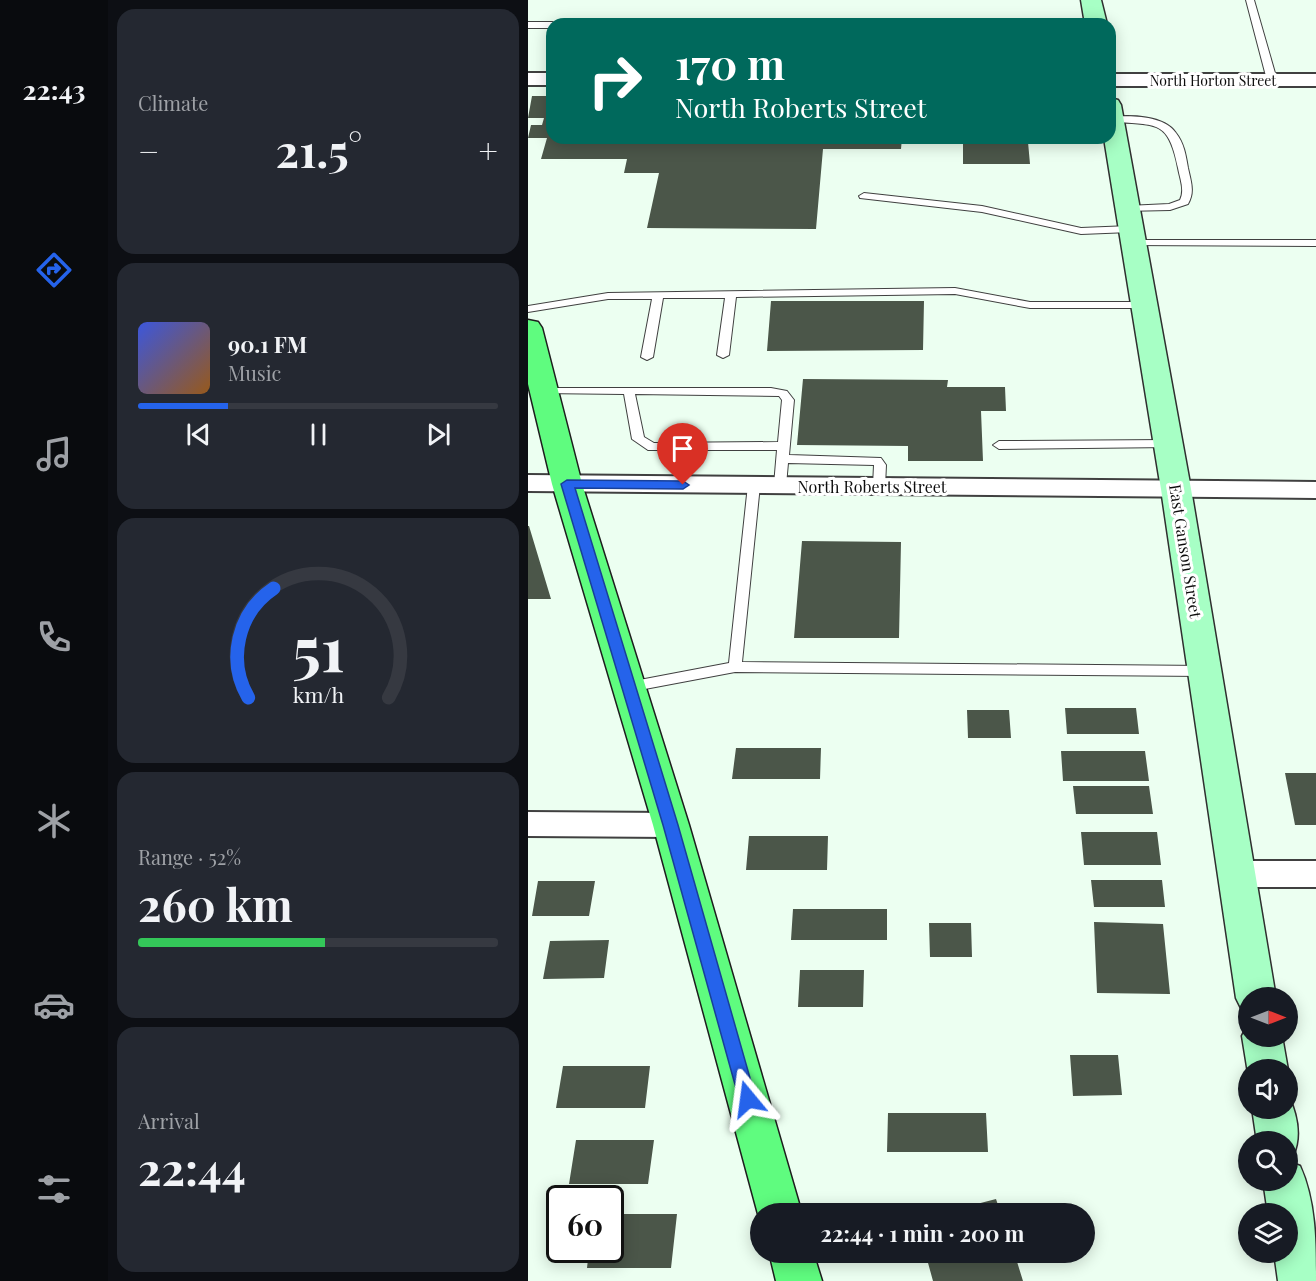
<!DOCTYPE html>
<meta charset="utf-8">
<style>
:root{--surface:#171b24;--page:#242831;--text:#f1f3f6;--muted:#9ea1a6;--line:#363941;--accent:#2563eb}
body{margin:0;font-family:"Playfair Display",serif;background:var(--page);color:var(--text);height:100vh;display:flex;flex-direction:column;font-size:22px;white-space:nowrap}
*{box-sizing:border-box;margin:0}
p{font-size:20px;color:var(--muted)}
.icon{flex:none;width:33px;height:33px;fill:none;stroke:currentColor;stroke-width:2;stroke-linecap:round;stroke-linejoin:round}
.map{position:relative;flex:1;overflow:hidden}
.drawer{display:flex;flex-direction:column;gap:9px;padding:9px;background:#0d0f14;width:420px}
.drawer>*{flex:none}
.banner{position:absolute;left:18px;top:18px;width:570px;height:126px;border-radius:18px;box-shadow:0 3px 15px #0003;background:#00695c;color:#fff;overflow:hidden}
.needle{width:39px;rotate:90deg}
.controls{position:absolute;left:710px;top:987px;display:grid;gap:12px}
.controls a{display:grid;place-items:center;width:60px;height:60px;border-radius:50%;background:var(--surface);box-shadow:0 3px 15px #0003;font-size:30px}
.speed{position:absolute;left:18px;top:1185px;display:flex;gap:12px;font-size:30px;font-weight:700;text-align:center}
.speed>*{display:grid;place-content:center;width:78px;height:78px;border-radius:50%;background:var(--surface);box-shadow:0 3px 15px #0003;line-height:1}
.speed .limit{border:3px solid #111;border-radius:9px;background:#fff;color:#111}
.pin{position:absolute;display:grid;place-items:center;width:51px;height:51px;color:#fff;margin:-62px -26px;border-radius:50% 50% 50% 0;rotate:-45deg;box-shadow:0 0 6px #0007}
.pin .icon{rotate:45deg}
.me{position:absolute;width:66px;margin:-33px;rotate:344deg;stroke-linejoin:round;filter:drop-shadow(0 0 4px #0008)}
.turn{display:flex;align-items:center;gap:21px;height:126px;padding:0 30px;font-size:27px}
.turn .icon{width:78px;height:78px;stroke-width:2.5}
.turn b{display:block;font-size:42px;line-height:51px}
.big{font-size:45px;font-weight:700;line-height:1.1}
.drawer .tile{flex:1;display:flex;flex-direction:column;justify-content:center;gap:9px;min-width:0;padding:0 21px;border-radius:18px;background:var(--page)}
.drawer .dial{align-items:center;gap:0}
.dial svg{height:156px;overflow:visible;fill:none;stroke:var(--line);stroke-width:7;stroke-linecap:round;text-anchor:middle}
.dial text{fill:var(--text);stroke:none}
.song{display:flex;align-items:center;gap:18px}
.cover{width:72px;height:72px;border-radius:9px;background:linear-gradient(135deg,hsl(230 70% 55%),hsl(30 70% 35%))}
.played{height:6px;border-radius:3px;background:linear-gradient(90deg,var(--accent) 25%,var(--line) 25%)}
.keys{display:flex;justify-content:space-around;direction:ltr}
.heat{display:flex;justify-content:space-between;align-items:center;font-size:33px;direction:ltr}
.charge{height:9px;border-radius:4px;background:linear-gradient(90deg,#34c759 52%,var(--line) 0)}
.trip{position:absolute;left:222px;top:1203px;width:345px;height:60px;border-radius:30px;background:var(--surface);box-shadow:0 3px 15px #0003;font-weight:700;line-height:60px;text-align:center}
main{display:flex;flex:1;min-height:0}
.tab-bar{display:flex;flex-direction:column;width:108px;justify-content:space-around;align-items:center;background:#090b0e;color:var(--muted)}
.tab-bar .icon{width:42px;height:42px}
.tab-bar .current{color:var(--accent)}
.tab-bar b{font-size:27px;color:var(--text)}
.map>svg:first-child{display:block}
.building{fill:#4b5649}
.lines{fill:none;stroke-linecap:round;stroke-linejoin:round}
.lane-casing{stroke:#404040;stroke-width:2}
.street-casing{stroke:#404040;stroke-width:4}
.secondary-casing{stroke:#2f2f2f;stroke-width:3}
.primary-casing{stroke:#1e1e1e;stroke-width:3}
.lane{fill:#fff;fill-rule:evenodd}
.street{fill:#fff;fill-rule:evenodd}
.secondary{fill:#a7ffc5;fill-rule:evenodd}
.primary{fill:#5ffc7f;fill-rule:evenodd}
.route{fill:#2563eb;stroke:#184099;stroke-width:1.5}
.labels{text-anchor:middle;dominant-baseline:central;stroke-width:6;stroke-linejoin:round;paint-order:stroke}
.far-street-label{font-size:14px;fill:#0d0d0d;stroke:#fff}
.street-label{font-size:16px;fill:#0d0d0d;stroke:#fff}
</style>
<main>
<nav class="tab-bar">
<b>22:43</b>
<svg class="icon current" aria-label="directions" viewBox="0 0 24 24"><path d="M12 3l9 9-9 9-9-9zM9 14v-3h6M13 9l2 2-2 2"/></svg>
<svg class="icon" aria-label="music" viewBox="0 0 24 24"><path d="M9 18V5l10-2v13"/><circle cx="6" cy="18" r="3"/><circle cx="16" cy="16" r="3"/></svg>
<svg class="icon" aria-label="phone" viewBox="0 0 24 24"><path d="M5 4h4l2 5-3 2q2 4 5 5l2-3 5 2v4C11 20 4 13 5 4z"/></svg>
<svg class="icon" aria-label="climate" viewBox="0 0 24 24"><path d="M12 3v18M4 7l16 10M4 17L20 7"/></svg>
<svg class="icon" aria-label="car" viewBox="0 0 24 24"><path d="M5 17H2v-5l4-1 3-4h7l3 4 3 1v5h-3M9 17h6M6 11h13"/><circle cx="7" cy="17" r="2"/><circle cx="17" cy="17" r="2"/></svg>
<svg class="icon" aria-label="filters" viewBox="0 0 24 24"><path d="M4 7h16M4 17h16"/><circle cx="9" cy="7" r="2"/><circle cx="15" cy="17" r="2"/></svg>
</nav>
<section class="drawer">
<div class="tile"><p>Climate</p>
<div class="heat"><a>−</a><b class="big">21.5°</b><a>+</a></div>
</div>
<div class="tile">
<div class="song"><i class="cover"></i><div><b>90.1 FM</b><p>Music</p></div></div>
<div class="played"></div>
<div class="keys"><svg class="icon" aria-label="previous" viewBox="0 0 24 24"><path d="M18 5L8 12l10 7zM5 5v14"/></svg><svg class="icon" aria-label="pause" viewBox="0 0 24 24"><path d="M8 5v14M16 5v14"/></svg><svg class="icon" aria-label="next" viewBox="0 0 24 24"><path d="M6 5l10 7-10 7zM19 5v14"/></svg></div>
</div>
<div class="tile dial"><svg viewBox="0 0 100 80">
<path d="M14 69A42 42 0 1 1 86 69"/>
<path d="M14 69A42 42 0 0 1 27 13" stroke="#2563eb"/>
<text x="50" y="56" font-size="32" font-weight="700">51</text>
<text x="50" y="72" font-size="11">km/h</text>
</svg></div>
<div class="tile"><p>Range · 52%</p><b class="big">260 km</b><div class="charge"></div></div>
<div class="tile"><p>Arrival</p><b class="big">22:44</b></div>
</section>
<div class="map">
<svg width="788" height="1281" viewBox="0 0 788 1281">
<rect width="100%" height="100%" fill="#ecfff1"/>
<path class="building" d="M4,96H24V138H374L373,149H295L288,229L119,228L131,173H96L99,159H13L19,138H0L3,125H14L16,118H0Z
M435,142H500L502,164H435Z
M243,301H396L395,350L239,351Z
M275,379L420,380L419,387H477L478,411H453L455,461H380V446L269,445Z
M0,526H1L23,599H0Z
M274,541L373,542L371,638H266Z
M537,708H608L611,734H539Z
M439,710H481L483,738H440Z
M208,748H293L292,779H204Z
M533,751H617L621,781H535Z
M757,773H788V825H767Z
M545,786H621L625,814H548Z
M553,832H629L633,865H556Z
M221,836H300L299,870H218Z
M563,880H634L637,907H566Z
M10,881H67L61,916H4Z
M265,909H359V940H263Z
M566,922L635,924L642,994L569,993Z
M401,923H443L444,957H402Z
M81,940L76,978L15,979L22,941Z
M272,970H336L335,1007H270Z
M542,1055H590L594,1095L545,1096Z
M35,1066H122L117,1108H28Z
M360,1113H458L460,1152H359Z
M48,1140H126L120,1184H41Z
M468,1199L473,1214H414V1213Z
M82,1214H149L143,1268H59L61,1250H82Z
M397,1252H486L495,1281H405Z"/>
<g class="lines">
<g class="lane-casing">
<path id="lane" d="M718,0H726L749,80L747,82L739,80Z
M0,22H24L28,24H24V28H0Z
M582,117C602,115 636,115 648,133C656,143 658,156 660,168C663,182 667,192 660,204L642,210L595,211L594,209L599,206L641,204L652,200C657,190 652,179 650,168C640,116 626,127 582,121Z
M336,193L454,206L553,228L602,226L607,229L602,232L553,234L454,212L332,198L331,196Z
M605,240H788V246L601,245V241Z
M427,288L502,302H616L621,305L616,308H502L427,294L208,297L201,355L195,358L189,355L197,298H135L125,357L119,360L113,357L124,299H80L0,312V306L80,293Z
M16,388H243L259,391L266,400L261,455L353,458L358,465L357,486L351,490L345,486L346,465L260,463L258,485L252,489L248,488L246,485L249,450H120L104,439L96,394L12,393L10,391L12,389ZM107,394L251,396L254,400L250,442L126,443L116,437Z
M640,440L646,444L644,447L471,449L465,445L471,441Z
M226,481L232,485L214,662L677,666L684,671L677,676L207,672L101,692L96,691L94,687L101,682L201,663L220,485Z"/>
</g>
<g class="street-casing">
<path id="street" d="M0,73H24V85H0Z
M582,74H788V86H582Z
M0,475L788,482V498L0,491Z
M0,812L143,813L154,816L159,825L154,834L143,837L0,836Z
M708,861H788V887H708L697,883L692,874L697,865Z"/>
</g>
<g class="secondary-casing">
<path id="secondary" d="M553,0H573L579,24H557Z
M582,98L590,100L593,105L663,489L748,998H720V1012L714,1010L708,998L633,489L576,138H582Z
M720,1024V1036H754L760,1070L759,1071L720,1070V1073L714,1036Z
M760,1095C769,1114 774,1136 765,1156L759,1158V1142H729L724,1108H759Z
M759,1161L772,1166C788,1201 788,1243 788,1281H750L746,1252H759V1214H740L735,1180H759Z"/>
</g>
<g class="primary-casing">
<path id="primary" d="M0,320L10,322L14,328L54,484L161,825L274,1214H232V1220L230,1214L125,825L24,484L0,384Z
M241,1252H285L294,1281H248Z"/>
</g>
<use href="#lane" class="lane"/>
<use href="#street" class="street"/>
<use href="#secondary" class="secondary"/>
<use href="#primary" class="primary"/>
</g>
<path class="route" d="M39,480L155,481L161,485L155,489L47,488L150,825L228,1099L226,1105L220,1107L213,1105L211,1099L135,825L33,484Z"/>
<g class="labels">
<g class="far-street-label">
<text x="685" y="80">North Horton Street</text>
</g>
<g class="street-label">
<text x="344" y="486">North Roberts Street</text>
<text transform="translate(658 551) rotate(81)">East Ganson Street</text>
</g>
</g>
</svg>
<div class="controls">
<a><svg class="needle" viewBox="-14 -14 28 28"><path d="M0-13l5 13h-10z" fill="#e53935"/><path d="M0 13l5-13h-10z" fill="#9ea1a6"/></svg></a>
<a><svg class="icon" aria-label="sound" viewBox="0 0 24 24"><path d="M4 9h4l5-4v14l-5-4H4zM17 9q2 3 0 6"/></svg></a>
<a><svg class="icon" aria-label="search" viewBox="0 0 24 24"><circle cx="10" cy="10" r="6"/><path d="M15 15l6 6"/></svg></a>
<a><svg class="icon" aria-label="layers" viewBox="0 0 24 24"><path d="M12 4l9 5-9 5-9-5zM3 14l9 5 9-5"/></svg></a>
</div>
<div class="speed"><div class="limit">60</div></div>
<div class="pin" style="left:155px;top:485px;background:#d93025"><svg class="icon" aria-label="arrive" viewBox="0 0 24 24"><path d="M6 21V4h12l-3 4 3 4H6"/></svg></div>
<svg class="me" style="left:220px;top:1099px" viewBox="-20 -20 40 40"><path d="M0-17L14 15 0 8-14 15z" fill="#2563eb" stroke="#fff" stroke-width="4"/></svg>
<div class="trip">22:44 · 1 min · 200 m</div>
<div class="banner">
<div class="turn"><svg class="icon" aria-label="right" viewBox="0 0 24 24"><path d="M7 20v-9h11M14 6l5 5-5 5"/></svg><div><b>170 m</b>North Roberts Street</div></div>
</div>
</div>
</main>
